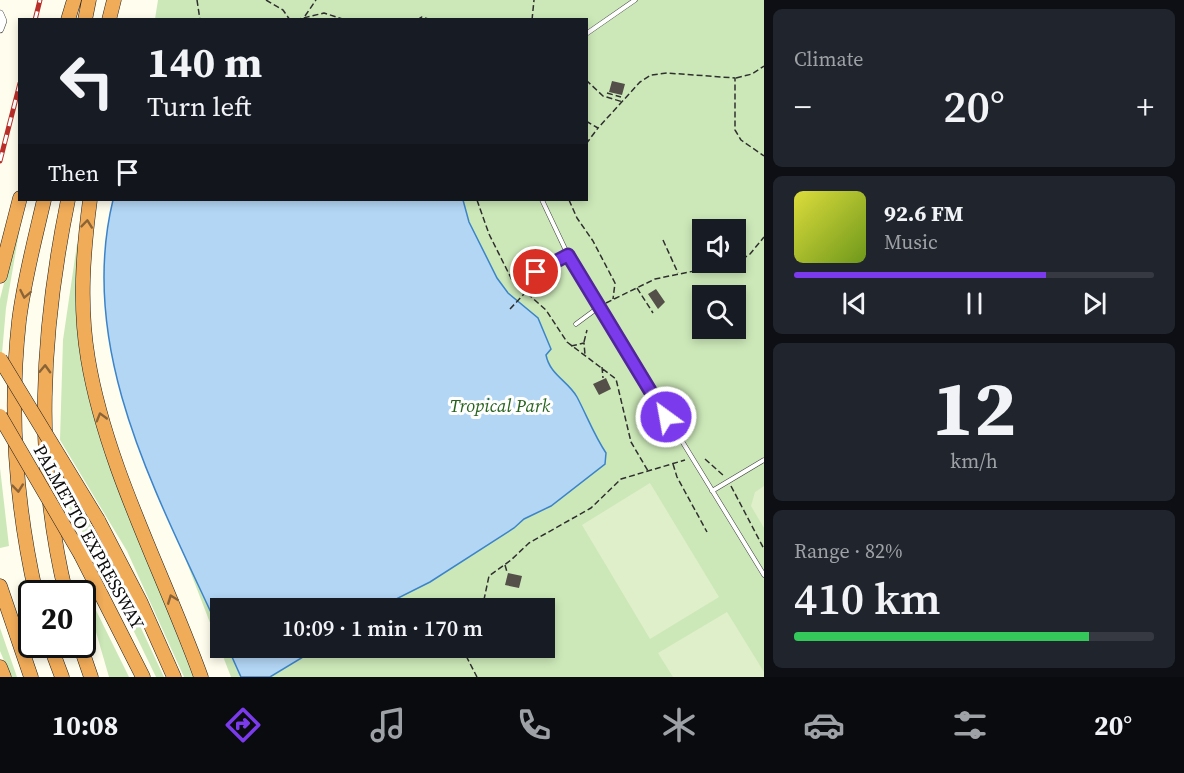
<!DOCTYPE html>
<meta charset="utf-8">
<style>
:root{--surface:#171b24;--page:#20242c;--text:#f1f3f6;--muted:#9ea1a6;--line:#363941;--accent:#7c3aed}
body{margin:0;font-family:"Source Serif 4",serif;background:var(--page);color:var(--text);height:100vh;display:flex;flex-direction:column;font-size:22px;white-space:nowrap}
*{box-sizing:border-box;margin:0}
p{font-size:20px;color:var(--muted)}
.icon{flex:none;width:33px;height:33px;fill:none;stroke:currentColor;stroke-width:2;stroke-linecap:round;stroke-linejoin:round}
.map{position:relative;flex:1;overflow:hidden}
.side{display:flex;flex-direction:column;gap:9px;padding:9px;background:#0d0f14;width:420px}
.side>*{flex:none}
.guide{position:absolute;left:18px;top:18px;width:570px;height:183px;border-radius:0px;box-shadow:0 3px 9px #0003;background:#171b24;color:var(--text);overflow:hidden}
.fabs{position:absolute;left:692px;top:219px;display:grid;gap:12px}
.fabs a{display:grid;place-items:center;width:54px;height:54px;border-radius:0px;background:var(--surface);box-shadow:0 3px 9px #0003;font-size:30px}
.speed{position:absolute;left:18px;top:580px;display:flex;gap:12px;font-size:30px;font-weight:700;text-align:center}
.speed>*{display:grid;place-content:center;width:78px;height:78px;border-radius:50%;background:var(--surface);box-shadow:0 3px 9px #0003;line-height:1}
.speed .limit{border:3px solid #111;border-radius:9px;background:#fff;color:#111}
.pin{position:absolute;display:grid;place-items:center;width:51px;height:51px;color:#fff;margin:-26px;border:3px solid #fff;border-radius:50%;box-shadow:0 2px 6px #0007}
.me{position:absolute;width:66px;margin:-33px;rotate:328deg;stroke-linejoin:round;filter:drop-shadow(0 0 4px #0008)}
.turn{display:flex;align-items:center;gap:21px;height:126px;padding:0 30px;font-size:27px}
.turn .icon{width:78px;height:78px;stroke-width:2.5}
.turn b{display:block;font-size:42px;line-height:51px}
.then{display:flex;align-items:center;height:57px;padding:0 30px;background:#0003;gap:12px;font-size:22px}
.big{font-size:45px;font-weight:600;line-height:1.1}
.side .widget{flex:1;display:flex;flex-direction:column;justify-content:center;gap:9px;min-width:0;padding:0 21px;border-radius:9px;background:var(--page)}
.side .dial{align-items:center;gap:0}
.dial b{font-size:78px;line-height:1}
.song{display:flex;align-items:center;gap:18px}
.cover{width:72px;height:72px;border-radius:9px;background:linear-gradient(135deg,hsl(60 70% 55%),hsl(80 70% 35%))}
.played{height:6px;border-radius:3px;background:linear-gradient(90deg,var(--accent) 70%,var(--line) 70%)}
.keys{display:flex;justify-content:space-around;direction:ltr}
.heat{display:flex;justify-content:space-between;align-items:center;font-size:33px;direction:ltr}
.charge{height:9px;border-radius:4px;background:linear-gradient(90deg,#34c759 82%,var(--line) 0)}
.trip{position:absolute;left:210px;top:598px;width:345px;height:60px;border-radius:0px;background:var(--surface);box-shadow:0 3px 9px #0003;font-weight:600;line-height:60px;text-align:center}
.dock{display:flex;height:96px;justify-content:space-around;align-items:center;background:#090b0e;color:var(--muted)}
.dock .icon{width:42px;height:42px}
.dock .selected{color:var(--accent)}
.dock b{font-size:27px;color:var(--text)}
main{display:flex;flex:1;min-height:0}
.map>svg:first-child{display:block}
.green{fill:#cce8b8;fill-rule:evenodd}
.pitch{fill:#dfefc9}
.water{fill:#b3d6f5;stroke:#3c84ca;stroke-width:1.5}
.building{fill:#554f49}
.lines{fill:none;stroke-linecap:round;stroke-linejoin:round}
.service-casing{stroke:#404040;stroke-width:5}
.minor-casing{stroke:#404040;stroke-width:8}
.motorway-casing{stroke:#1e1e1e;stroke-width:15}
.path{stroke:#2f2f2f;stroke-width:1.5;stroke-dasharray:6 3;stroke-linecap:butt}
.service{stroke:#fff;stroke-width:4}
.minor{stroke:#fff;stroke-width:7}
.motorway{stroke:#f1ac59;stroke-width:14}
.rail-casing{stroke:#b92e28;stroke-width:5}
.rail{stroke:#fff;stroke-width:3;stroke-dasharray:9;stroke-linecap:butt}
.motorway-bridge-casing{stroke:#1e1e1e;stroke-width:15;stroke-linecap:butt}
.motorway-bridge{stroke:#f1ac59;stroke-width:14}
.oneway{stroke:#8a6437}
.route-casing{stroke:#51269a;stroke-width:15}
.route{stroke:#7c3aed;stroke-width:10}
.labels{text-anchor:middle;dominant-baseline:central;stroke-width:6;stroke-linejoin:round;paint-order:stroke}
.park-label{font-size:18px;font-style:italic;fill:#27631f;stroke:#fff}
.street-label{font-size:18px;fill:#0d0d0d;stroke:#fff}
</style>
<main>
<div class="map">
<svg width="764" height="677" viewBox="0 0 764 677">
<rect width="100%" height="100%" fill="#fffded"/>
<path class="green" d="M158,0H764V677H231L120,390L117,200H586V20L155,19ZM702,230H735V262H702ZM702,296H735V328H702ZM220,609H544V648H220Z
M24,204L6,308L0,376V299Z
M77,244H80L105,445L193,677H184L127,551L60,440L63,340Z
M0,468L9,546L0,548Z
M63,479L101,543L164,677H156L110,582L67,504Z
M81,580L129,677H109Z
M0,628L17,677H11L0,651Z"/>
<path class="pitch" d="M650,483L719,597L650,639L582,525Z
M764,486V528L751,506L755,492Z
M727,612L764,672V677H673L658,653Z"/>
<path class="water" d="M113,200H463L469,222L497,278L508,293L538,318L551,349L546,355C550,375 568,381 577,397C587,416 594,435 606,453L605,464L551,506L524,519L514,528L430,582L390,602L384,609H220V632C159,498 76,352 113,200Z
M228,648H318L270,677H241Z"/>
<path class="building" d="M612,81L625,84L622,95L609,92Z
M656,289L665,302L658,309L648,294Z
M606,378L611,389L599,395L593,384Z
M508,573L522,576L519,588L505,585Z"/>
<g class="lines">
<g class="service-casing">
<path id="service" d="M586,34L635,0
M542,200L568,255L764,575
M536,272L568,255
M576,324L599,307
M712,491L764,460"/>
</g>
<g class="minor-casing">
<path id="minor" d="M0,14L3,21L0,29"/>
</g>
<g class="motorway-casing">
<path id="motorway" d="M68,20L74,0
M85,20L89,0
M109,20L114,0
M90,200C83,253 79,306 88,359C106,467 164,574 201,677
M0,276L20,198
M98,520L141,603L174,677
M81,555L143,677
M0,586L31,677
M36,594C16,505 9,412 19,321C24,280 35,239 44,200
M66,594C34,462 41,332 68,200
M50,645L62,677
M80,645L91,677
M0,667L4,677"/>
</g>
<path class="path" d="M197,0L200,20
M266,0L283,10L290,20
M305,16L316,0
M295,20L324,13L346,20
M417,20L422,17L432,20
M532,20L534,0
M736,78L752,74L764,66
M586,80L603,96L623,102
M607,93L621,97
M586,121L598,128L640,82L651,75L667,73L735,78V130L741,140L764,156
M586,144L598,128
M477,200L489,234L512,280L546,310L567,342L616,379L631,442L648,471
M569,200L577,218L593,241L615,283L613,299
M663,240L678,273
M637,288L653,313
M606,303L655,279L738,262L750,254L764,237
M510,309L524,294
M584,342L587,330
M571,346L584,343L585,355
M602,367L603,378
M705,459L724,476
M673,464L677,477L707,532
M731,486L764,549
M505,565L507,572
M482,609L489,576L511,560L529,543L591,508L621,479L685,460
M462,648L477,677"/>
<use href="#service" class="service"/>
<use href="#minor" class="minor"/>
<use href="#motorway" class="motorway"/>
<g class="rail-casing">
<path id="rail" d="M35,20L40,0
M0,161L20,83"/>
</g>
<use href="#rail" class="rail"/>
<g class="motorway-bridge-casing">
<path id="motorway-bridge" d="M0,359L98,520
M0,416L81,555"/>
</g>
<use href="#motorway-bridge" class="motorway-bridge"/>
</g>
<defs><path id="oneway-chevron" d="M-2-3.5L2.5 0L-2 3.5" fill="none" stroke-width="1.6" stroke-linecap="round" stroke-linejoin="round" transform="scale(1.5)"/></defs>
<g class="oneway">
<use href="#oneway-chevron" transform="translate(87 224) rotate(-84)"/>
<use href="#oneway-chevron" transform="translate(25 294) rotate(101)"/>
<use href="#oneway-chevron" transform="translate(45 369) rotate(-88)"/>
<use href="#oneway-chevron" transform="translate(101 417) rotate(-106)"/>
<use href="#oneway-chevron" transform="translate(18 488) rotate(84)"/>
<use href="#oneway-chevron" transform="translate(172 599) rotate(-111)"/>
</g>
<g class="lines">
<g class="route-casing">
<path id="route" d="M536,272L568,255L666,417"/>
</g>
<use href="#route" class="route"/>
</g>
<g class="labels">
<g class="park-label">
<text x="500" y="405">Tropical Park</text>
</g>
<g class="street-label">
<text transform="translate(89 537) rotate(61)">PALMETTO EXPRESSWAY</text>
</g>
</g>
</svg>
<div class="fabs">
<a><svg class="icon" aria-label="sound" viewBox="0 0 24 24"><path d="M4 9h4l5-4v14l-5-4H4zM17 9q2 3 0 6"/></svg></a>
<a><svg class="icon" aria-label="search" viewBox="0 0 24 24"><circle cx="10" cy="10" r="6"/><path d="M15 15l6 6"/></svg></a>
</div>
<div class="speed"><div class="limit">20</div></div>
<div class="pin" style="left:536px;top:272px;background:#d93025"><svg class="icon" aria-label="arrive" viewBox="0 0 24 24"><path d="M6 21V4h12l-3 4 3 4H6"/></svg></div>
<svg class="me" style="left:666px;top:417px" viewBox="-20 -20 40 40"><circle r="17" fill="#7c3aed" stroke="#fff" stroke-width="3"/><path d="M0-11L8 9 0 5-8 9z" fill="#fff"/></svg>
<div class="trip">10:09 · 1 min · 170 m</div>
<div class="guide">
<div class="turn"><svg class="icon" aria-label="left" viewBox="0 0 24 24"><path d="M17 20v-9H6M10 6l-5 5 5 5"/></svg><div><b>140 m</b>Turn left</div></div>
<div class="then">Then<svg class="icon" aria-label="arrive" viewBox="0 0 24 24"><path d="M6 21V4h12l-3 4 3 4H6"/></svg></div>
</div>
</div>
<section class="side">
<div class="widget"><p>Climate</p>
<div class="heat"><a>−</a><b class="big">20°</b><a>+</a></div>
</div>
<div class="widget">
<div class="song"><i class="cover"></i><div><b>92.6 FM</b><p>Music</p></div></div>
<div class="played"></div>
<div class="keys"><svg class="icon" aria-label="previous" viewBox="0 0 24 24"><path d="M18 5L8 12l10 7zM5 5v14"/></svg><svg class="icon" aria-label="pause" viewBox="0 0 24 24"><path d="M8 5v14M16 5v14"/></svg><svg class="icon" aria-label="next" viewBox="0 0 24 24"><path d="M6 5l10 7-10 7zM19 5v14"/></svg></div>
</div>
<div class="widget dial"><b>12</b><p>km/h</p></div>
<div class="widget"><p>Range · 82%</p><b class="big">410 km</b><div class="charge"></div></div>
</section>
</main>
<nav class="dock">
<b>10:08</b>
<svg class="icon selected" aria-label="directions" viewBox="0 0 24 24"><path d="M12 3l9 9-9 9-9-9zM9 14v-3h6M13 9l2 2-2 2"/></svg>
<svg class="icon" aria-label="music" viewBox="0 0 24 24"><path d="M9 18V5l10-2v13"/><circle cx="6" cy="18" r="3"/><circle cx="16" cy="16" r="3"/></svg>
<svg class="icon" aria-label="phone" viewBox="0 0 24 24"><path d="M5 4h4l2 5-3 2q2 4 5 5l2-3 5 2v4C11 20 4 13 5 4z"/></svg>
<svg class="icon" aria-label="climate" viewBox="0 0 24 24"><path d="M12 3v18M4 7l16 10M4 17L20 7"/></svg>
<svg class="icon" aria-label="car" viewBox="0 0 24 24"><path d="M5 17H2v-5l4-1 3-4h7l3 4 3 1v5h-3M9 17h6M6 11h13"/><circle cx="7" cy="17" r="2"/><circle cx="17" cy="17" r="2"/></svg>
<svg class="icon" aria-label="filters" viewBox="0 0 24 24"><path d="M4 7h16M4 17h16"/><circle cx="9" cy="7" r="2"/><circle cx="15" cy="17" r="2"/></svg>
<b>20°</b>
</nav>
